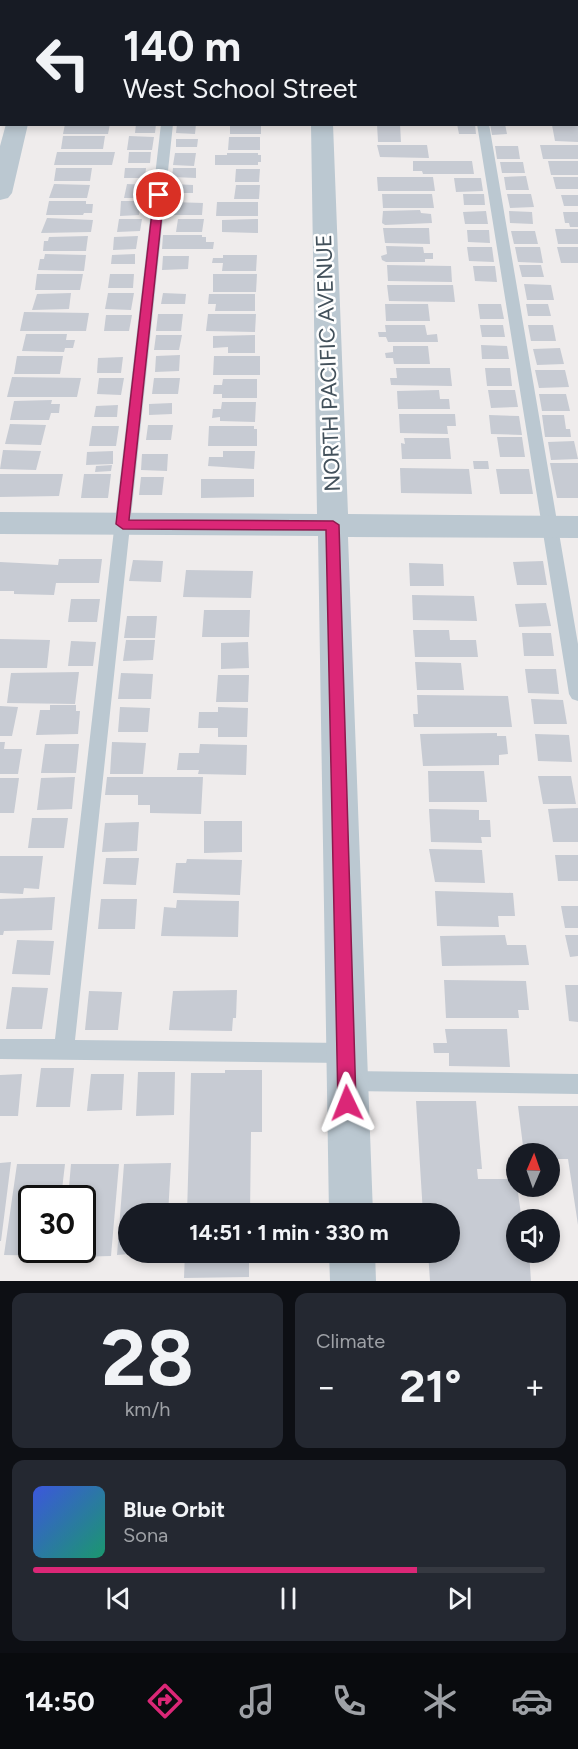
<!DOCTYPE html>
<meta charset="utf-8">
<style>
:root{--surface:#171b24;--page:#242831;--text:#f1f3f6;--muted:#9ea1a6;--line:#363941;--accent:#db2777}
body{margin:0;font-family:Figtree,sans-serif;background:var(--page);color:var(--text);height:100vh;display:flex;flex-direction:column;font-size:22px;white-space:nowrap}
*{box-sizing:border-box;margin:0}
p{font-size:20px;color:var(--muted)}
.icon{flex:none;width:33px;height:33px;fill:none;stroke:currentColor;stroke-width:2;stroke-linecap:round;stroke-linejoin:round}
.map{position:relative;height:1281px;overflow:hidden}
.side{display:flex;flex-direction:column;gap:12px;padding:12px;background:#0d0f14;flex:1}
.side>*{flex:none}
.banner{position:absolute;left:0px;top:0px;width:579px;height:126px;box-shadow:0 3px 9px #0003;background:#171b24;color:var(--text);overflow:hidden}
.needle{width:39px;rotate:2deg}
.controls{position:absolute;left:506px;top:1143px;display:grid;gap:12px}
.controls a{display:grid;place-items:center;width:54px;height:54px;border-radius:50%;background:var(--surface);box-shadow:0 3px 9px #0003;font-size:30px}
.speed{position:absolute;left:18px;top:1185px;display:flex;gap:12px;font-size:30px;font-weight:700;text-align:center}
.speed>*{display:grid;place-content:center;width:78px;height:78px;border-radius:50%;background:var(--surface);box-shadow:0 3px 9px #0003;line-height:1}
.speed .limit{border:3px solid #111;border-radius:9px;background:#fff;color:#111}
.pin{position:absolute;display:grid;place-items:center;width:51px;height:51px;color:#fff;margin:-26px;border:3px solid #fff;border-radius:50%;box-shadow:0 2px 6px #0007}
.me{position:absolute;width:66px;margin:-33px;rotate:358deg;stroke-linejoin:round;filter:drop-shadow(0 0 4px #0008)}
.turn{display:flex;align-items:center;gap:21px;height:126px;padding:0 24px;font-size:27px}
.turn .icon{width:78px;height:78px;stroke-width:2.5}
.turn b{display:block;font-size:42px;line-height:51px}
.big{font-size:45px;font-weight:700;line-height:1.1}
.side .card{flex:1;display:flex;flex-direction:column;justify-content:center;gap:9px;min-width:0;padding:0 21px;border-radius:12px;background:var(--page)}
.side .dial{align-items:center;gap:0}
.dial b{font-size:78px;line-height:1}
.song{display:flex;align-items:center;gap:18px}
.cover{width:72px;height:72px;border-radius:9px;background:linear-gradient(135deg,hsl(230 70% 55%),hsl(160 70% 35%))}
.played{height:6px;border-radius:3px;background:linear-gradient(90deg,var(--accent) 75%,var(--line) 75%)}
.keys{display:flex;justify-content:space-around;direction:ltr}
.heat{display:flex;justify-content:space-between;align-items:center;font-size:33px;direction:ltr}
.side .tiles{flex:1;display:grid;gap:12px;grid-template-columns:1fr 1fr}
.card:last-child{grid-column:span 2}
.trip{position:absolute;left:118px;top:1203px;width:342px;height:60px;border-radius:30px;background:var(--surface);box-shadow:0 3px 9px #0003;font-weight:700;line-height:60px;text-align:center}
.tabs{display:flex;height:96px;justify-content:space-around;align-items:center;background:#090b0e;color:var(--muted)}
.tabs .icon{width:42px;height:42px}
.tabs .active{color:var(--accent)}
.tabs b{font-size:27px;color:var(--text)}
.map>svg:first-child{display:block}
.building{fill:#c7cbd3}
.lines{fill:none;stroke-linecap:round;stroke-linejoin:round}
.lane{fill:#bbc8d1;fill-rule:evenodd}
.street{fill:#bbc8d1;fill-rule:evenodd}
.route{fill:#db2777;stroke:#8e194d;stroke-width:1.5}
.labels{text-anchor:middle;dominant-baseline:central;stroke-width:5;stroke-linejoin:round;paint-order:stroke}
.street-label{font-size:22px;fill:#43515b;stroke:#fff}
</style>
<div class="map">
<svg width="578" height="1281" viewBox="0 0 578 1281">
<rect width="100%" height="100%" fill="#efecec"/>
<path class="building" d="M65,124H110L108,134H63Z
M136,124H156L155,133H135Z
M177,124H196L195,134L176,133Z
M230,124H261V134H230Z
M377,124H400L401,142H378Z
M457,124H475L476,134H459Z
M490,124H505L507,134L492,135Z
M552,125L578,126V142L555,141Z
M63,136H105L103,149H61Z
M129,136L154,137L152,150H127Z
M229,137H260V150H228Z
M176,139H198L197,147H176Z
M377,145H427L429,158L380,157Z
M540,145H578V159H543Z
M495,146H518L520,159H497Z
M57,152H115L112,165H54Z
M129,152H151L150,163H128Z
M175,153H196L194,166L173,165Z
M227,153H258V155H261V162H258V165H215V155H227Z
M413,161H472L474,174H423L422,171H413Z
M548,161H578V175H551Z
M500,162H523L525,173H502Z
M56,168H92L90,181H54Z
M125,168H146L145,178H124Z
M173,168H196V178L172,177Z
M236,169H260L259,182H235Z
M526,176L529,190H506L504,177Z
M377,177H433L435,191H378Z
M553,177H578V189H556Z
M454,178H481L483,191L456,192Z
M54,184L90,185L87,198H49Z
M127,184L148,185L146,198H124Z
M172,184L193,185V193H171Z
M236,185H260L259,199H234Z
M382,194H432L434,208H383Z
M463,194H484L485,205H464Z
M507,194H531L534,207L510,208Z
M561,195H578V206H564Z
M49,201H86V204H93L92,213H84L83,215H46Z
M121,201H141L139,215L120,216Z
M172,202L203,203L202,215H170Z
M217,202H258V216H216Z
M420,210L421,213L431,214L432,223L385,225L382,223L383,211Z
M486,211L488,224H465L463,212Z
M509,211L532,212L533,224L510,223Z
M563,212H578V227H570L569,223H565Z
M47,218L93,220L91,232L41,233Z
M119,219H142L140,231L117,232Z
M178,219H204L202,232H176Z
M258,219V233L222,232V220Z
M383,228H429L430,244L385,243Z
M555,229H578V244H558Z
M467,230H489L490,243L468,242Z
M511,231H535L538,244H514Z
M163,235H202V237H206V242H214L213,249H162Z
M88,236L86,251H43L44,241H48L49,237Z
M138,236L136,249L113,250L114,237Z
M386,246L423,247L424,253H433V259H425V262H386L382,260L381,256L387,254Z
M467,247H492L494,262L469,261Z
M515,247H540L543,263L518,262Z
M557,247H578V263H561Z
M45,254L86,255L84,271L38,270L40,259H44Z
M135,254V264H111L112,255Z
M223,255H257L256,271H222L223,263H212L213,258H223Z
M163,256H189L188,269L162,270Z
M387,265L451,266L452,282L388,281Z
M519,265H541L544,277H522Z
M473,266H495L497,282L475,281Z
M37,274H83L80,290H35Z
M110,274H134L133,288H108Z
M213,274H257L256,292H213Z
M524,284L551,285L554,300H527Z
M387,285H453L455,302L389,301Z
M71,293L69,309L32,310L37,294Z
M108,293H134L131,310L105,309Z
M163,293L186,294L185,304H161Z
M209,294H255V311H215L216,304H208Z
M385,304H428L430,321H386Z
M478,304H501L504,319H480Z
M526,304H548L551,316H528Z
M24,312L89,313L86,331H20Z
M158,314H183L181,331H156Z
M208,314H256L255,332L206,331Z
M106,315H132L129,331H104Z
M385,325H425L427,335L437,334L438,342H388L386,337H379L378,332H386Z
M480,325H503L505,337H482Z
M528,325H553L556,341H531Z
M26,334H67L66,340H75L73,348H65L64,352L22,351Z
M156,335H182L179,350H154Z
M255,335V353H228V347L213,348V336Z
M481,345L507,346L509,359H482Z
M393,346H428L430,364H394L393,358H386L385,353L393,352Z
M560,348L564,364L537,365L533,349Z
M180,355L179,371L155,372L156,356Z
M17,356H63L60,374H14Z
M214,356H260V375H213Z
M123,357L121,373H97L98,358Z
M396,368H450L452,386L391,385L390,378H397Z
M485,368H510L512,386H487Z
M535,370H565L569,387L539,388Z
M12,377L81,378L77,397H7Z
M99,378H124L121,395L97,394Z
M154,378H180L178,394H152Z
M223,379H257V398H222V394H213L214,385H222Z
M439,390L440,399H449L450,409H398L397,391Z
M488,390H515L518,407L491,408Z
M539,394H566L570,411H542Z
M52,400L51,404H60L59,413H51L49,420H10L14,401Z
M222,402H256L255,422L220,421V417L212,418L213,409H221Z
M172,403V414L149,415V404Z
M118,405L117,417H94L96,406Z
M399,414H455L456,426H447L448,434L400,433Z
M489,415L519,416L522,435L491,434Z
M542,415H564L566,429H570L571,437H545Z
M10,424L46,425L41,445L5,444Z
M148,425H173L171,440H146Z
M92,426H119L116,446H89Z
M209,426H254V429H257V446H208Z
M497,437H522L525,457H500Z
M404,438H449L451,459H402L401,443L405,444Z
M574,441L578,459L551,460L548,442Z
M3,450L41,451L36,470L0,469Z
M113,451V464L86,465L87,452Z
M223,451H255L254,469L208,466L209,457H223Z
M142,454H168L167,471L141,470Z
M473,461H488L489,469H474Z
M550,463H578V498H557Z
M112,465L111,471L95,472L96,466Z
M400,468L469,469L472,494L401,493Z
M496,469H529L533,494H500Z
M0,474H63L59,496L0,497Z
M84,474H111L108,498H81Z
M141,477H164L162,495H139Z
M201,479H254V497L201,498Z
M59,559H102L99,583H56L54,595L14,594V591H0V562L58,565Z
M133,560L163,561L161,582L129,581Z
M543,561L547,585H517L513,562Z
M409,563L443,564L444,586H410Z
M186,570L253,571L251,598L183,597Z
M412,595L474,596L477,621L413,620Z
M71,599H100L97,622H68Z
M546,603L551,626L519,627L515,604Z
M204,610H250L249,637H202Z
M127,616H157L155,638H124Z
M413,630H449L450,640H476L478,657H415Z
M522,633H551L554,656H524Z
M0,639L50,640L47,668H0Z
M126,640H155L153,660L123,661Z
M71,641L96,642L93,666H68Z
M248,642L249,668L221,669V643Z
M415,662L461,663L464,690H417Z
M525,669H556L559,694L528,693Z
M79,672L75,704L7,703L11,673Z
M121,673L153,674L151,699H118Z
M218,675H249L248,702H216Z
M417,695L508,696L512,727H414L413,714H418Z
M531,699L563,700L567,724H534Z
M50,705H76V711H80L78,734L36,735L40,710H50Z
M0,706L18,707L12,736H0Z
M120,707L150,708L148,732H118Z
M218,707L248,708L247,737H218V728H198L199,712H218Z
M497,733V736H506L508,754L499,755V765L423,766L420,734Z
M535,734L569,735L572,762L538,761Z
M0,742H5L4,749H22L18,774H0Z
M112,742L146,743L143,774H110Z
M45,744H79L76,773H41Z
M200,744L247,745L246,775L198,774L199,770H177L179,753H199Z
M428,771H484L487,802H429Z
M538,776H571L576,804H543Z
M75,777L72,809L37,810L41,778Z
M107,777H203L201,814L150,813V805H138V795H105Z
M0,778H19L14,813H0Z
M578,808V842H553L548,809Z
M429,809L479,810V820H490L491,837H481L482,843L431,842Z
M32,818H68L64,848H28Z
M204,821H242V852L204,853Z
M139,822L137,851L102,852L105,823Z
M429,849L482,850L485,883L435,882Z
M555,855H578V881H558Z
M0,856H43L39,889L24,888L23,894L0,893Z
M106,858H139L136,885L103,884Z
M187,859L242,860L240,895L173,893L176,863H186Z
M435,891L513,893L515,916H498L499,927L437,926Z
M55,897L52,930L4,931L3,935H0V899Z
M101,899H137L135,929H98Z
M177,900L239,901L238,937L161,936L164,907L176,908Z
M561,906H578V928H565Z
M505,935L507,945H526L529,965L442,966L440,936Z
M565,935H578V956L570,957Z
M17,940L54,941L50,975L12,974Z
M444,980L526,981L529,1010H518L519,1018H446Z
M565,985H578V1022L569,1021Z
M12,987L48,988L42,1029H6Z
M237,990L236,1018H233L232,1031L169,1030L173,991Z
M89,991L122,992L118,1030H85Z
M445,1029H507L510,1067L449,1066V1053H434L433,1043H447Z
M41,1068H74L70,1107H36Z
M225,1070H262V1132H251L250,1214H187L191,1073H225Z
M138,1072H175L174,1115L136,1116Z
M22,1074L18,1116H0V1075Z
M91,1074H124L122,1110L87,1111Z
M416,1101H476L482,1169H477L478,1179H516L521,1214H525L526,1220H516V1252H529L531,1281H430L428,1252H450V1214H423Z
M518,1106H578V1225L568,1159H549V1154H524Z
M11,1162L1,1241H0V1163Z
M171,1163L168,1214H129V1254L117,1255L124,1164Z
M17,1164H65L61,1198H32V1250H55V1256L4,1255Z
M71,1164H119L111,1256L75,1257V1252L62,1253L63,1250H82V1198H68Z
M132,1252H166V1257L131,1258Z
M185,1252H249V1277L184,1278Z"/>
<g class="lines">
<path class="lane" d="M175,0H185V2H175Z
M458,0H468V2H458Z
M161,124H173L75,1040L346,1043L353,1046L356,1053L353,1060L346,1063L0,1059V1039H55Z
M477,124H489L578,644V701L572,699L569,694Z
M347,1071L578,1074V1094L347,1091L340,1088L337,1081L340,1074Z"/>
<path class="street" d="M38,0H58L37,2Z
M309,0H329V2H309Z
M0,96H2V110H0Z
M6,124H28L12,193L8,198L0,200V146Z
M311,124H333L348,514L578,516V538L348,537L373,1214H329L318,536L0,534V512L317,514Z
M329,1252H375L376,1281H330Z"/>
</g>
<path class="route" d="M159,192L164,195L129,520L333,521L339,525L356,1103L353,1110L347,1112L341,1110L338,1103L326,530L123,529L116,524L154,195Z"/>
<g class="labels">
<g class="street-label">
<text transform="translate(328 363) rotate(-92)">NORTH PACIFIC AVENUE</text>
</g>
</g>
</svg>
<div class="controls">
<a><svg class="needle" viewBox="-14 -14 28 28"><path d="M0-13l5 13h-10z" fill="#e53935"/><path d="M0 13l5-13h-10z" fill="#9ea1a6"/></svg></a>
<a><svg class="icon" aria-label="sound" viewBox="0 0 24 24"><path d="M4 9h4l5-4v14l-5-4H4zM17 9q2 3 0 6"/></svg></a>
</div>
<div class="speed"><div class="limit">30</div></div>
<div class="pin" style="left:159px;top:195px;background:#d93025"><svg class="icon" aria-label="arrive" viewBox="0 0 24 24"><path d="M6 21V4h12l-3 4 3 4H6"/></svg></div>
<svg class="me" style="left:347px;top:1103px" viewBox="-20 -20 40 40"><path d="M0-17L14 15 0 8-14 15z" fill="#db2777" stroke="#fff" stroke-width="4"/></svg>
<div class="trip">14:51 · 1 min · 330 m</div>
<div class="banner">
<div class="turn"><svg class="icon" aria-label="left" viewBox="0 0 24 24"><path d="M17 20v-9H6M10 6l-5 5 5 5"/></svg><div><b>140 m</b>West School Street</div></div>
</div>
</div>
<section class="side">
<div class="tiles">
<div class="card dial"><b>28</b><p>km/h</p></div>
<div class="card"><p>Climate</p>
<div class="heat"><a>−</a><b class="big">21°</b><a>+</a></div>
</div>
<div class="card">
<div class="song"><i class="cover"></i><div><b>Blue Orbit</b><p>Sona</p></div></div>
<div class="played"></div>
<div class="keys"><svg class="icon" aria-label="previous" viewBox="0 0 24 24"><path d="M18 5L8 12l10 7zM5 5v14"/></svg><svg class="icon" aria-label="pause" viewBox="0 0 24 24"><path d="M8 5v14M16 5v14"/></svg><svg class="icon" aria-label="next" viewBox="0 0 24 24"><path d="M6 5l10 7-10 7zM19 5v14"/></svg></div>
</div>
</div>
</section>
<nav class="tabs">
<b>14:50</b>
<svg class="icon active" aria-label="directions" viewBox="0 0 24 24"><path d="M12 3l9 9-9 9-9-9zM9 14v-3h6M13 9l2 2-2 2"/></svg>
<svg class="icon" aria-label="music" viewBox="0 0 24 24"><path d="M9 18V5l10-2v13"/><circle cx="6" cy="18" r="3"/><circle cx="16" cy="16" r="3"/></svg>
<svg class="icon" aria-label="phone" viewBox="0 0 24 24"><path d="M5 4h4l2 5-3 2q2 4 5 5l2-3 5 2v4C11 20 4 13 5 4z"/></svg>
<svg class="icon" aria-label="climate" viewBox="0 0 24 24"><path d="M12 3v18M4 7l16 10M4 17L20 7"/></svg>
<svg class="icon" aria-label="car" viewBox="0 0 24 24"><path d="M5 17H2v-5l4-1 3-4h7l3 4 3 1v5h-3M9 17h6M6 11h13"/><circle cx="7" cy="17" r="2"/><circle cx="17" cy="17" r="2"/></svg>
</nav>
